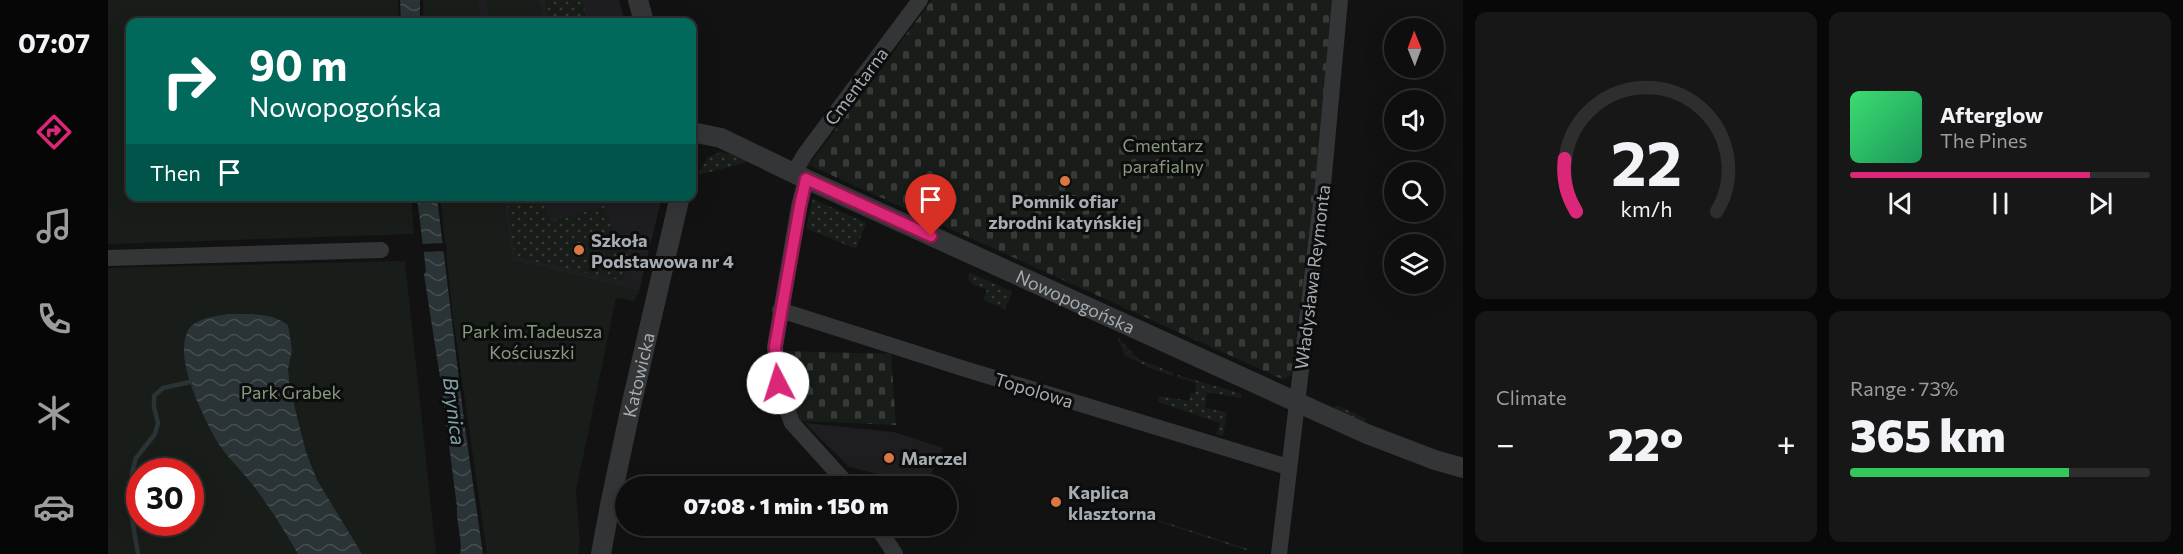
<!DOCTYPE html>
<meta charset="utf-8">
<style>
:root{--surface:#0e0e0e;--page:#171717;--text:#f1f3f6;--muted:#9b9c9e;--line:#2e2e2e;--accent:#db2777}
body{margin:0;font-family:Commissioner,sans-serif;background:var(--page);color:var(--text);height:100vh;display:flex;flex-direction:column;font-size:22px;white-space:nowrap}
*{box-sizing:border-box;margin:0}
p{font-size:20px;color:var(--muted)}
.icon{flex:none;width:33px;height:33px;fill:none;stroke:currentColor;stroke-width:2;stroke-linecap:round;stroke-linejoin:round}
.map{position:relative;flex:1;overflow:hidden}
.panel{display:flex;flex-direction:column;gap:12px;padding:12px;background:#080808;width:720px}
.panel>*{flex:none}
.top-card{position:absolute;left:18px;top:18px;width:570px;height:183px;border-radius:12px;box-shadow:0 6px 24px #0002,0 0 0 2px var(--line);background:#00695c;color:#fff;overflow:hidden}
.needle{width:39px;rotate:359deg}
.controls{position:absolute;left:1276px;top:18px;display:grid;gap:12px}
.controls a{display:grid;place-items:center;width:60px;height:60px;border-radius:50%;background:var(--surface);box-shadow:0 6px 24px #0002,0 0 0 2px var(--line);font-size:30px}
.speed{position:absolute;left:18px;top:458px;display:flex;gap:12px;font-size:30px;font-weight:700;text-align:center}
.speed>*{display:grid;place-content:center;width:78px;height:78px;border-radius:50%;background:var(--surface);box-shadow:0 6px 24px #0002,0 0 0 2px var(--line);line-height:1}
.speed .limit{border:9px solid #d22;background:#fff;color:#111}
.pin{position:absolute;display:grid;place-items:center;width:51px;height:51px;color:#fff;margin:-62px -26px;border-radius:50% 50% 50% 0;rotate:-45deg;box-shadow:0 0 6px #0007}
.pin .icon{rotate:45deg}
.me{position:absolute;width:66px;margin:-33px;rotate:355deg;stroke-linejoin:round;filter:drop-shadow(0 0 4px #0008)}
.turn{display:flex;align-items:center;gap:21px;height:126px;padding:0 24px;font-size:27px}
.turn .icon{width:78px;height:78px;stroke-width:2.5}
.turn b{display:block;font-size:42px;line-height:51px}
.then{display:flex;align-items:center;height:57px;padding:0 24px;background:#0003;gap:12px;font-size:22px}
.big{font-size:45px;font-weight:800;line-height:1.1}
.panel .card{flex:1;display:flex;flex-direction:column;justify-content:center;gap:9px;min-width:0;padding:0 21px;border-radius:12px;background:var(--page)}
.panel .dial{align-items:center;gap:0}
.dial svg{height:156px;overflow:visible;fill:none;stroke:var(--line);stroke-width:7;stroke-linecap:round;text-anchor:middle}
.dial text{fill:var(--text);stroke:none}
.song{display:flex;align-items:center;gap:18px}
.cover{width:72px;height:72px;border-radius:9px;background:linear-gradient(135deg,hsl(140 70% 55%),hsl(150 70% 35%))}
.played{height:6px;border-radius:3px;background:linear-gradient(90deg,var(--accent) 80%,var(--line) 80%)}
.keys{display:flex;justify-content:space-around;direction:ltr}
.heat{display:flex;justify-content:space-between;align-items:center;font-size:33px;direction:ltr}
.charge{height:9px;border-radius:4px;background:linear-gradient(90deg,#34c759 73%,var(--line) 0)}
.panel .tiles{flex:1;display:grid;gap:12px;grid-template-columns:repeat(2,1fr)}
.trip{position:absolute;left:507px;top:476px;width:342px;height:60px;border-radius:30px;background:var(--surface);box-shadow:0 6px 24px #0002,0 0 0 2px var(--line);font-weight:800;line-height:60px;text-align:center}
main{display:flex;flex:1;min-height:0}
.tabs{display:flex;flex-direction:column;width:108px;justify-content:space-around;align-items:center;background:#060606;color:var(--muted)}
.tabs .icon{width:42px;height:42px}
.tabs .current{color:var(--accent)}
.tabs b{font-size:27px;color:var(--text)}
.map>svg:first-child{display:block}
.built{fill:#1e1e20}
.grass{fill:url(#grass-dots)}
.cemetery{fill:url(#cemetery-stones)}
.park{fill:#191d19;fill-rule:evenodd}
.water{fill:url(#water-waves)}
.pier{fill:#121213}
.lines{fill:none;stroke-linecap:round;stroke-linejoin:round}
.stream{stroke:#2a3335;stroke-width:4.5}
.minor{stroke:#333537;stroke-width:16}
.tertiary{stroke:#333537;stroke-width:20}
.route-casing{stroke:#8e194d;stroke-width:15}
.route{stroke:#db2777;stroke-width:10}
.poi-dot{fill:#d97743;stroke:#0d0d0e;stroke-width:2}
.labels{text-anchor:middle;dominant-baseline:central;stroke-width:6;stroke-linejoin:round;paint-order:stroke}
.street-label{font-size:18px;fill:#a5adb2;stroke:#0d0d0e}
.park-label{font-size:18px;fill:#859a7e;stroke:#0d0d0e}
.poi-label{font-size:18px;font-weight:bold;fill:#a5adb2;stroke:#0d0d0e;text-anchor:start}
.water-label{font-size:20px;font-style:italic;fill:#80a3a9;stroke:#0d0d0e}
</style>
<main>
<nav class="tabs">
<b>07:07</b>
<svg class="icon current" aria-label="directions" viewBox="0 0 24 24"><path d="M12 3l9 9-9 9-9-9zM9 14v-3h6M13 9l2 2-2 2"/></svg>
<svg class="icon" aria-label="music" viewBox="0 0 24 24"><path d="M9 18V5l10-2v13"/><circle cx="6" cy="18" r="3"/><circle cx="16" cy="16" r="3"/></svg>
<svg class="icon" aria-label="phone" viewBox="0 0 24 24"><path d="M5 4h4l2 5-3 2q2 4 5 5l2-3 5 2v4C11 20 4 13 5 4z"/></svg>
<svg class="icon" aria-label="climate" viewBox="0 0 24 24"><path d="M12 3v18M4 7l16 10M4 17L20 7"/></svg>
<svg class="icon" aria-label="car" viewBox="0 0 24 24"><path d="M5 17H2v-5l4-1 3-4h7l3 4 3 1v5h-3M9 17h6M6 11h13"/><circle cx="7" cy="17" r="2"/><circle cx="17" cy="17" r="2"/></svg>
</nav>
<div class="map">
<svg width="1355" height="554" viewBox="0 0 1355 554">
<defs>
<pattern id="grass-dots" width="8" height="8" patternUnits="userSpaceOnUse" patternTransform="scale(1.5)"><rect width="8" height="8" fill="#191d19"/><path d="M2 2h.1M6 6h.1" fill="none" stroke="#373b38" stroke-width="1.8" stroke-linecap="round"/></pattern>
<pattern id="cemetery-stones" width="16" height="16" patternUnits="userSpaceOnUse" patternTransform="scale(1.5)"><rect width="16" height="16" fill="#191d19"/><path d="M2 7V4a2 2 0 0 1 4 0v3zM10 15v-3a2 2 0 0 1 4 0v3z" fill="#373b38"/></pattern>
<pattern id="water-waves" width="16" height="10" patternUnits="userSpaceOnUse" patternTransform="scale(1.5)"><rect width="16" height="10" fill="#2a3335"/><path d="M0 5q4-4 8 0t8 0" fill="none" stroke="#464e50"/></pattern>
</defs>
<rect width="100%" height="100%" fill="#121213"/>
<path class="built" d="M369,0H511L517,22H372Z
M395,197H552V205L531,291L404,261Z
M697,423L786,432L835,448L818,486L741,467Z"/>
<path class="grass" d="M435,0H474L480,22H441Z
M612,152L625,155L640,162L590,175L599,158Z
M398,197H435L442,221L497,206L509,241L520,251L516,281L407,257Z
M705,199L758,223L748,249L698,228Z
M862,273L901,290L904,293L897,309L875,300L879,290L864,284L860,278Z
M1010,338L1030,359L1066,373L1065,376L1044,369L1016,355Z
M1070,375L1134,394L1133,398L1099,392L1097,408L1119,412L1115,436L1108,434L1112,423L1050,402L1051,396L1081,401L1083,393H1087L1088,383L1068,377Z
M1227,406L1233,407L1258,419L1256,422L1225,409Z
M1035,515L1143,550H1138L1036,517Z"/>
<path class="cemetery" d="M824,0H1226L1207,186L1183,376L1174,379L701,165Z
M676,351L783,354L788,425L692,421L683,401Z"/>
<path class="park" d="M0,0H290L291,22H22V196L303,197L306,234L0,244Z
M315,0H369L372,22H315Z
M378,0H430L436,22H383Z
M332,197H395L404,261L531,291L526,301L508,298L468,491L472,543L470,554H379L345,317Z
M297,261L328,554H0V268ZM32,471H82V522H32Z"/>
<path class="water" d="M292,0H312V22H293Z
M309,197H329L356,421L375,554H352C355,543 348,521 349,507L333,384L316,274L318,271Z
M119,314C140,314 163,312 180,325L184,350L180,369L182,389L198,452L209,480L254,554H190C176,530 161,506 144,484C132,469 116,454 107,438C94,413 64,356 81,329C88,318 107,317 119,314Z"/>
<path class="pier" d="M338,243L339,251L312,252V244Z"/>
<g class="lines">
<path class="stream" d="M30,554L23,512L24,472L28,458L47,434L50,423L46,407V396L55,388L82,382"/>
<path class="minor" d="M686,173L697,154L812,0
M698,179L691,206L667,347L670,383L684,423L741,486
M0,258L273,250
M672,310L857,369L1180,467
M768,525L787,554
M1171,554L1215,185L1232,0"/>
<g class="tertiary">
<path d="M530,0L536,22"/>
<path id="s1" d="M584,132L613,138L698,179L1259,434L1327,460L1355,468"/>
<path id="s2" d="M493,554L502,505L523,406L572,196"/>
</g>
</g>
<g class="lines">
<g class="route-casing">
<path id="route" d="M670,383L667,347L692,206L698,179L823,236"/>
</g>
<use href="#route" class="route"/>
</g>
<g class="poi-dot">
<circle cx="957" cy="181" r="6"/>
<circle cx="471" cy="250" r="6"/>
<circle cx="781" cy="458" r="6"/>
<circle cx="948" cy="502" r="6"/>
</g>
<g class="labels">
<g class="street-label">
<text transform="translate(748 86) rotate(-53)">Cmentarna</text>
<text transform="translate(1204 277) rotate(-83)">Władysława Reymonta</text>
<text stroke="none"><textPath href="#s1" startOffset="420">Nowopogońska</textPath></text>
<text stroke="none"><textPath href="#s2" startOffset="183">Katowicka</textPath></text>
<text transform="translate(926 390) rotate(17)">Topolowa</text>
</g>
<g class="park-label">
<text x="1055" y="145">Cmentarz<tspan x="1055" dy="21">parafialny</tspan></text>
<text x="424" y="331">Park im.Tadeusza<tspan x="424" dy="21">Kościuszki</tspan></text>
<text x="183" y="392">Park Grabek</text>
</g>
<g class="poi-label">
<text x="957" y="201" text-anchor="middle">Pomnik ofiar<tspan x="957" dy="21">zbrodni katyńskiej</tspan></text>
<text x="483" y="240">Szkoła<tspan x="483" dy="21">Podstawowa nr 4</tspan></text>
<text x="793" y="458">Marczel</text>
<text x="960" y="492">Kaplica<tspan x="960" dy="21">klasztorna</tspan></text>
</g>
<g class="water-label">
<text transform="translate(347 411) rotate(83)">Brynica</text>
</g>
</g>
</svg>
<div class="controls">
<a><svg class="needle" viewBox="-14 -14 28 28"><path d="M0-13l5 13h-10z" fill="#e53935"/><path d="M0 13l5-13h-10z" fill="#9b9c9e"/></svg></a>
<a><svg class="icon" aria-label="sound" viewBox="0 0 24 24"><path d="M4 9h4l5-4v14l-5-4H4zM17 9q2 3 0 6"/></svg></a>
<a><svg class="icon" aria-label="search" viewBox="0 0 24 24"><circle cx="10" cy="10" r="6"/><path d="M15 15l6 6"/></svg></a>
<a><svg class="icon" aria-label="layers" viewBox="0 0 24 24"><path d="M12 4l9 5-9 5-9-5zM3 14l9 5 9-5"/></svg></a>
</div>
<div class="speed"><div class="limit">30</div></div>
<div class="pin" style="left:823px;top:236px;background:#d93025"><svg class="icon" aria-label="arrive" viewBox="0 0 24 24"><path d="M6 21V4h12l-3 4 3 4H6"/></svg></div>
<svg class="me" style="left:670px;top:383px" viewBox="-20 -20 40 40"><circle r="19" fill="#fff"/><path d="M0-13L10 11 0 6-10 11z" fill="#db2777"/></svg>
<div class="trip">07:08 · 1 min · 150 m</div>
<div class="top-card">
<div class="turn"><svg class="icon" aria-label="right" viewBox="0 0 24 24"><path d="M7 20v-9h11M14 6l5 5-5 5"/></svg><div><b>90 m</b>Nowopogońska</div></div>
<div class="then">Then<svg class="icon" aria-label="arrive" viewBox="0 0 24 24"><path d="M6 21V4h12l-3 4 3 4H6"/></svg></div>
</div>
</div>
<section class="panel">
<div class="tiles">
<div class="card dial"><svg viewBox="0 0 100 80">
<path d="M14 69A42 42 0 1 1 86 69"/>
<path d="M14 69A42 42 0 0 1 8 42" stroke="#db2777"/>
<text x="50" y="56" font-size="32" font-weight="700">22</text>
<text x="50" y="72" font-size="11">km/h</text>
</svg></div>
<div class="card">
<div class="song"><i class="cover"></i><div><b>Afterglow</b><p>The Pines</p></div></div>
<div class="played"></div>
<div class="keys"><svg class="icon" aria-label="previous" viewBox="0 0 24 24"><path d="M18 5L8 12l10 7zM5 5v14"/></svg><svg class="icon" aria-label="pause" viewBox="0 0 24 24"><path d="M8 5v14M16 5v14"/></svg><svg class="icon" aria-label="next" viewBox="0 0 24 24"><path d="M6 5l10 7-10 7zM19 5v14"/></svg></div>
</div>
<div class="card"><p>Climate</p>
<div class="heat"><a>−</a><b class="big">22°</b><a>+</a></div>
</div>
<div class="card"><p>Range · 73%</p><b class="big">365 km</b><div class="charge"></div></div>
</div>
</section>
</main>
